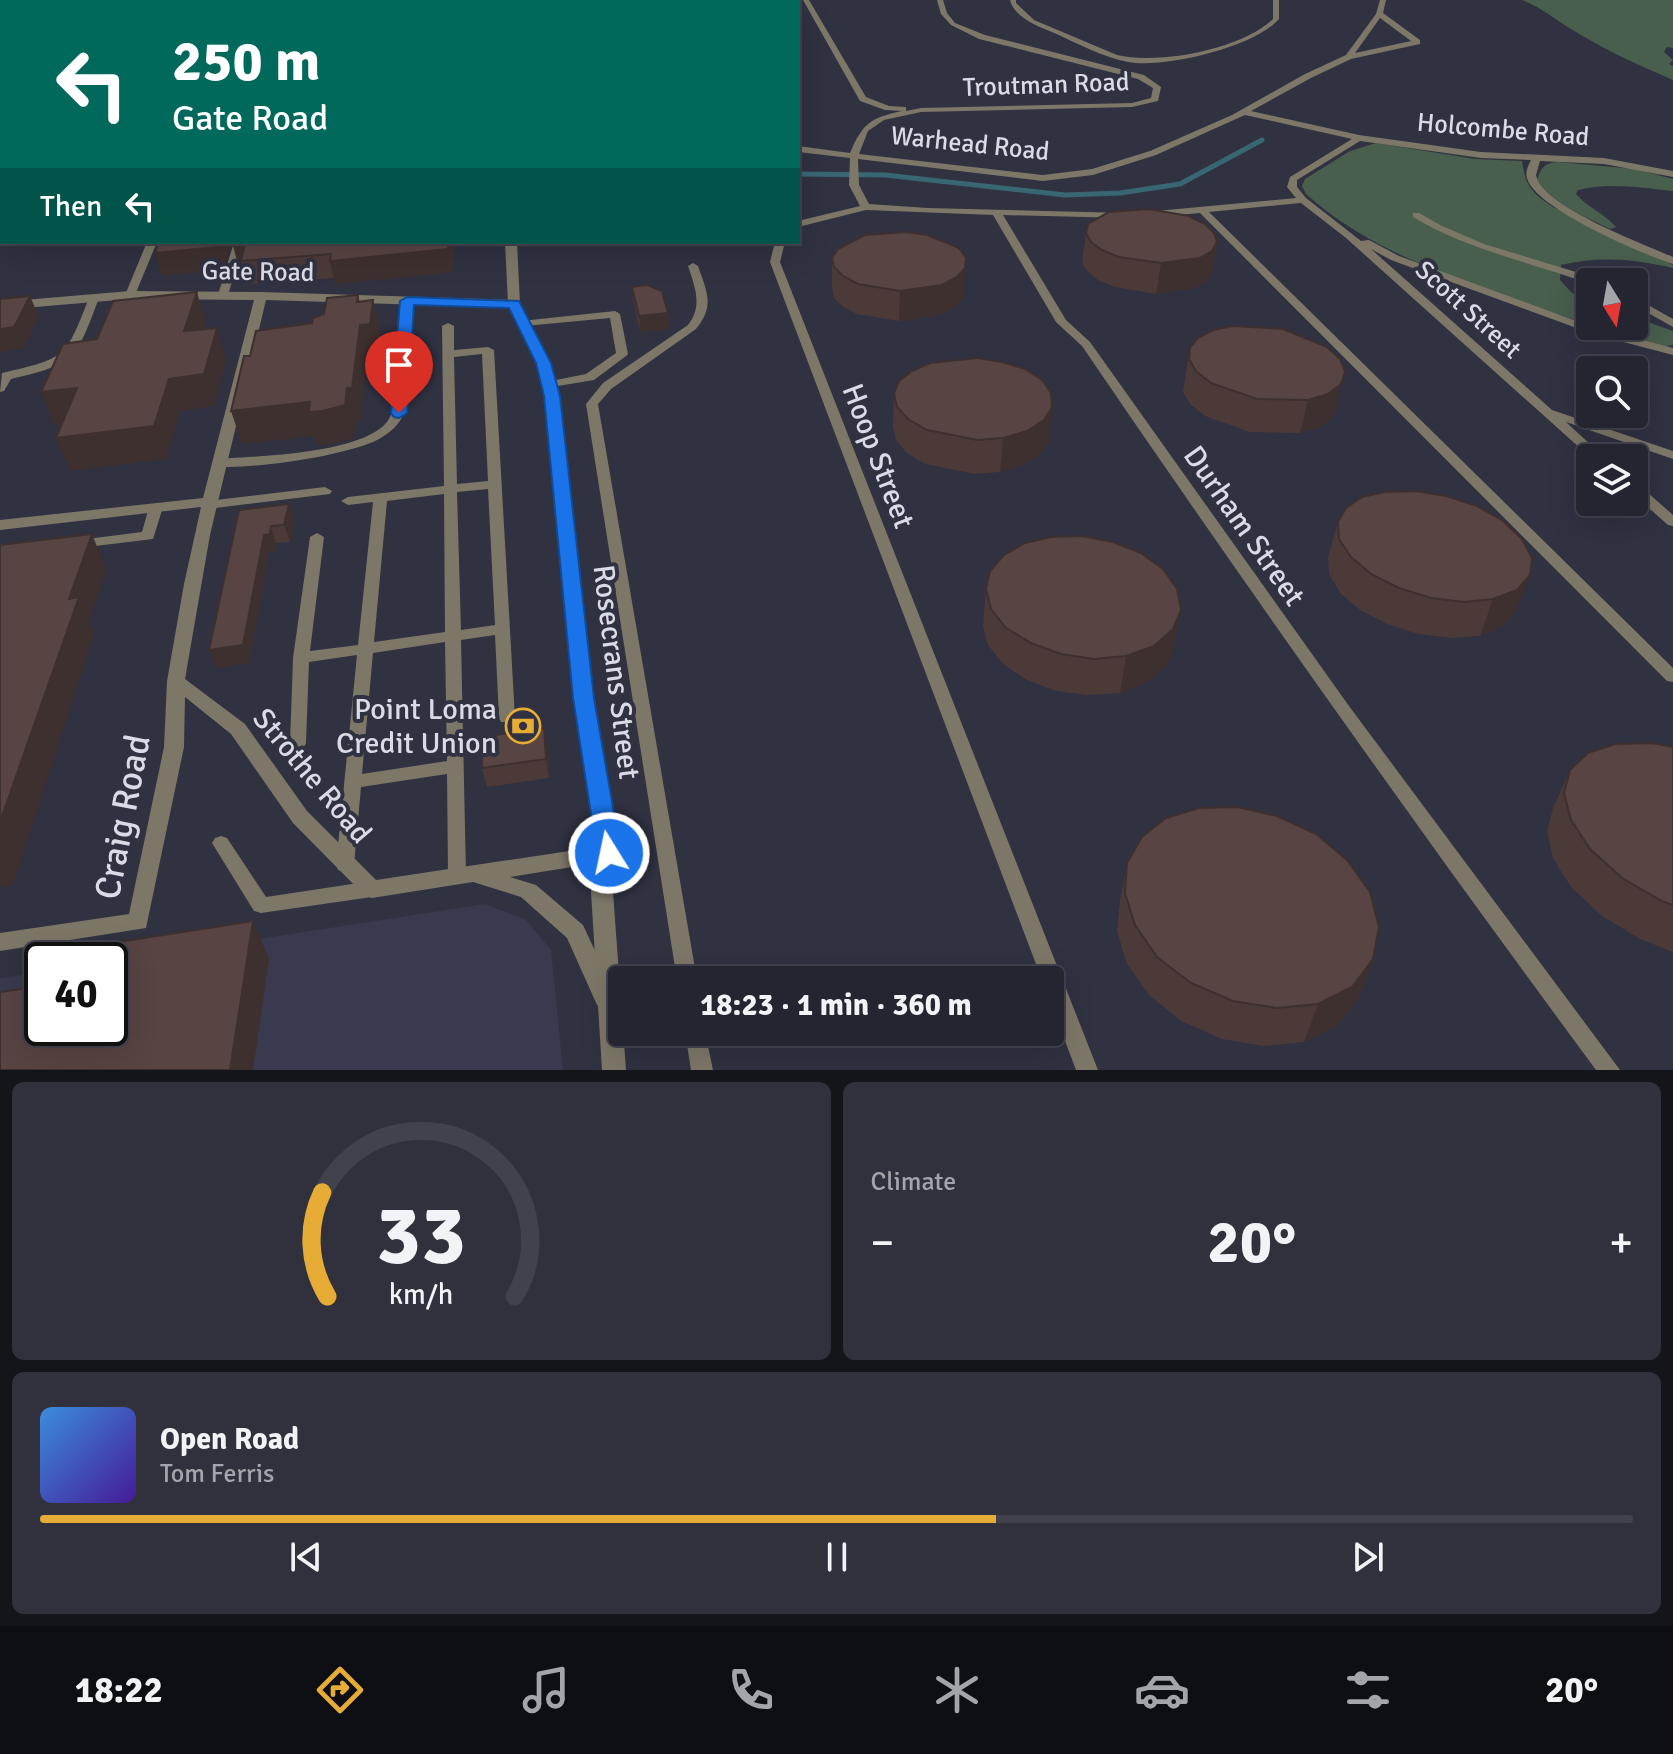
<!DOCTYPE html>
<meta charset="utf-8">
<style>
:root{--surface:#242531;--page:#30313d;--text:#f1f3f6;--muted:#a3a5ab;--line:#41424d;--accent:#e7ac36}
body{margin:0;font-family:Signika,sans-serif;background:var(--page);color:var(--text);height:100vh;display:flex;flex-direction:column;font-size:30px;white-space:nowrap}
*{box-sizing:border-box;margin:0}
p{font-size:26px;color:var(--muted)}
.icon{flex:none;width:44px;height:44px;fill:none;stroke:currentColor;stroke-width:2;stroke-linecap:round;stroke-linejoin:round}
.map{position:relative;height:1070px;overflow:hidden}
.side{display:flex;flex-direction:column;gap:12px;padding:12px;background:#14141b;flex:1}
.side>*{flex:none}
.banner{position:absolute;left:0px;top:0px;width:800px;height:244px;box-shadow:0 8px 32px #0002,0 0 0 2px var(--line);background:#00695c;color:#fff;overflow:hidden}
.needle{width:52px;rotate:169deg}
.buttons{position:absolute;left:1576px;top:268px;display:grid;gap:16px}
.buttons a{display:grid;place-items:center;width:72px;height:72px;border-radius:8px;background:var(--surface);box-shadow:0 8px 32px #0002,0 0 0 2px var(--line);font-size:40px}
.speed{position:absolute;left:24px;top:942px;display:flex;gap:16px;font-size:40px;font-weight:700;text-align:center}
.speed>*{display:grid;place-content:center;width:104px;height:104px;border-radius:50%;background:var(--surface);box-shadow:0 8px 32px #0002,0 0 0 2px var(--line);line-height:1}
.speed .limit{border:4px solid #111;border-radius:12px;background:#fff;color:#111}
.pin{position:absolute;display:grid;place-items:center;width:68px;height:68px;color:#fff;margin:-82px -34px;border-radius:50% 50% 50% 0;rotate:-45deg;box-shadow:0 0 8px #0007}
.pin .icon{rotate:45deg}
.me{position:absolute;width:88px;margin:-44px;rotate:350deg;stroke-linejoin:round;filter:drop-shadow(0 0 6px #0008)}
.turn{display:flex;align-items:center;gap:28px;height:168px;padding:0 40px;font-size:36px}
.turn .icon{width:104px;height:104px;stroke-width:2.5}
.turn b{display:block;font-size:56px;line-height:68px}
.then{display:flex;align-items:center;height:76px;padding:0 40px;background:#0003;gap:16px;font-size:30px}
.big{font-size:60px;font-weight:700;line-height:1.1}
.side .tile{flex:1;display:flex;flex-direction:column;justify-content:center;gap:12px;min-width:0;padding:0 28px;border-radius:12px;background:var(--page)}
.side .dial{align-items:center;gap:0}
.dial svg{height:208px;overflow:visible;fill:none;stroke:var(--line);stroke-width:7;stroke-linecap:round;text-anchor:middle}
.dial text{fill:var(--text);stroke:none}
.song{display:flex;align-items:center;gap:24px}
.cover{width:96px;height:96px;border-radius:12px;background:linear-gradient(135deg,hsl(210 70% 55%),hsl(260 70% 35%))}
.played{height:8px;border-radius:4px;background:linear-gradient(90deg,var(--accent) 60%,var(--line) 60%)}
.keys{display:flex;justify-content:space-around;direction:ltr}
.heat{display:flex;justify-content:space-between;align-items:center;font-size:44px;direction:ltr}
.side .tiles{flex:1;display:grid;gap:12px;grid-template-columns:1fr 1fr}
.tile:last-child{grid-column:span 2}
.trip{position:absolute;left:608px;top:966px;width:456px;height:80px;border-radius:8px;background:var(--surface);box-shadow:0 8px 32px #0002,0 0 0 2px var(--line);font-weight:700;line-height:80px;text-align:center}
.tabs{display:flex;height:128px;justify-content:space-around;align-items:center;background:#0e0f14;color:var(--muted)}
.tabs .icon{width:56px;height:56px}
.tabs .active{color:var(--accent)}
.tabs b{font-size:36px;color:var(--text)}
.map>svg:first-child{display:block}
.built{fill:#393a50}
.green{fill:#475f4c}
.water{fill:#376773}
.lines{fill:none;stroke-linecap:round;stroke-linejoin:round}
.stream{stroke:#376773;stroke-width:5}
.service{fill:#7c7767;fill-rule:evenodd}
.minor{fill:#7c7767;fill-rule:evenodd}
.tertiary{fill:#7c7767;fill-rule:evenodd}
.wall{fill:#4c3a39}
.shaded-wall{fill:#3e302e}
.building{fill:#584442;stroke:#3e302e;stroke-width:2}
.route{fill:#1a73e8;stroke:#114b97;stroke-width:2}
.labels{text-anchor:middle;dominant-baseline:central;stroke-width:8;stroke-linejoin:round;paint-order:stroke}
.far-street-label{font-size:26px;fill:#dadbe6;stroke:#303141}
.street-label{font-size:30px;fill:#dadbe6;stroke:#303141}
.poi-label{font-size:30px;fill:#dadbe6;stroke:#303141;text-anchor:end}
.near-street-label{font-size:36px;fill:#dadbe6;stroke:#303141}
</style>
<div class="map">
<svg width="1673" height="1070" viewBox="0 0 1673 1070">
<rect width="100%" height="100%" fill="#303141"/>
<path class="built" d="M485,904L526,920L551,950L563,1070H0V978L42,972V1028H110V962Z"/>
<path class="green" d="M1522,0H1673V48L1667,47L1664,52L1673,60L1669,64L1673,66V80C1638,65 1603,49 1571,29C1552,18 1544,9 1522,0Z
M1376,143L1475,159L1522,161C1526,187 1531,192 1553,207L1673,265V268C1633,259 1601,256 1561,265L1560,280L1571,292L1590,304V326H1634V317L1673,331V345L1662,347C1604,330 1548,312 1491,291C1425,267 1359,242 1306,194L1302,186L1305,179L1350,151Z
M1558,162L1635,169L1673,179V191C1642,188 1608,182 1578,190L1576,194C1588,208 1604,213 1616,227L1610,229C1585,216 1554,205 1537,180C1541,168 1544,163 1558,162Z"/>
<path class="water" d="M0,0H354L2,2L0,167Z"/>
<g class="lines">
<path class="stream" d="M798,174L885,175L1065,195L1120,193L1180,184L1262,140"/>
<path class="service" d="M803,0H809L866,97L889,106L906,107V111L921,108L1132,103L1151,98L1153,88L1138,79L979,39L951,25L941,14L937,0H943L947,13L955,23L985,35L1144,75L1161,87L1158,101L1132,107L921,112L884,120L868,131L859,154L1043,175L1092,169L1150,151L1232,115L1305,74L1346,55L1376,14L1380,0H1386L1383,13L1420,40V44L1351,59L1311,78L1251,111L1359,135L1481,152L1604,158L1673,171V177L1604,164L1540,161L1536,175C1541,206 1644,244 1673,257V264C1644,255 1534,208 1527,178C1525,172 1528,166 1531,160L1481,158L1360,141L1297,180V187L1306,198L1361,241L1369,240L1399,256L1590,326L1673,348V355L1593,334L1391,260L1371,249L1552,410L1673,451V459L1566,422L1605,458H1591L1346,238L1301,203L1209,212L1673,668V682L1667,681L1200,213L1156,217L1151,214L1156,211L1296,198L1287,187L1290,177L1352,139L1245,115L1156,155L1093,175L1043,181L858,159L859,185L869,204L928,208L1126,213V217L1123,218L1003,215L1066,320L1090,342L1349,706L1620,1070H1596C1420,832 1249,591 1082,346L1056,322L993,215L866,210L798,227V221L860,206L849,185L850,158L798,152V146L850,153C863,123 870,118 902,111L885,110L860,101ZM1380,18L1411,41L1355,53Z
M1010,0H1016V3L1034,20L1117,55C1159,65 1242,49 1273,19V0H1279V19C1255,47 1164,69 1128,62C1102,57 1077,43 1052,32C1037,26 1014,17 1010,0Z
M1413,213H1419L1440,225L1484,244L1576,272L1600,282H1590V284C1530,262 1468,250 1413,217Z
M2,236L4,242L0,243V237Z
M147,242H157L135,295L134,297H126L125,295Z
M234,242H244L228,295L223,298L218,295Z
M775,242H785L780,262L1098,1070H1076L1050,1001V980H1042L770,262Z
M693,263L698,266C707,292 715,306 696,329L611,389L598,404L697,980H677L586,404L603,383L688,325C703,306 695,287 688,266Z
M94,295L99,298C76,359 76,364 11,379L4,391L0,392L2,373C66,358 65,359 89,298Z
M1634,297L1673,319V327L1634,305Z
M407,298L412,301C411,331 416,386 404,413C399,425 391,432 379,439C351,455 246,471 214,466L212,463L219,459C258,456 361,454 387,422C392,415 394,407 395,399L402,301Z
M615,311L620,314L628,354L626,356L594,380L546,388L544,385L546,382L586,374L616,353L610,318L525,326L521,325V321Z
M448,323L454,326V350L488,347L494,350L515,718L513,722H501L499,718L495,635L461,640L466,875L464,880L457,882L450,880L448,875L447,774L361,787L354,865L352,870L345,872L338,870L336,865L357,655L309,662L306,743L304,747L298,749L292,747L290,743L293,658L310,537L317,533L324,537L310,651L358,645L373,502L348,505L341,501L348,497L444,486L442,326ZM482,354L488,481L457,484L454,357ZM488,489L495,625L461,630L457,492ZM444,494L445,632L374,642L387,501ZM445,642L447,761L362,774L373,653Z
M1634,484L1639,485L1673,515V526L1668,525L1634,495Z
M325,487L332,491L330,494L207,509L200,505L207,501Z
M156,503L163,507L153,539L79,548L72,544L79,540L142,532L149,507Z
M221,836L227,838L266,897L372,881L379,884L381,889L379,894L372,897L261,913L254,911L212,843L215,838Z
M685,1032H705L713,1070H691Z"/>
<path class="minor" d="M130,291L261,292L514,300L520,304L514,308L266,300L210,535L185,679L245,724L307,811L376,880L609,845L616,847L619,853L616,859L609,861L510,877L536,885L583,925L617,998L613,1005L605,1008L597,1005L567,938L521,897L473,882L372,898L364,895L293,823L231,734L185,697L184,747L146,928L0,951V933L129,914L164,747L167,681L184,584L201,507L0,530V520L203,498L254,300L130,299L0,310V302Z"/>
<path class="tertiary" d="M606,0H614L605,2Z
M505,242H517L520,304L550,363L559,396L592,698L619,853L613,892L626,1070H602L591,892L599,853L574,698L545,396L536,363L508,304Z"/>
</g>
<path class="wall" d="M1086,233L1217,242L1212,272L1207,281L1195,288L1156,294L1115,287L1098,280L1087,271L1082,262Z
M234,242H453L452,272L335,284L334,278L248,284L243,268H239Z
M832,258L963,298L955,307L940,315L899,321L857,314L843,307L834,298L832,288Z
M632,287L668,313L669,329L640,332L634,303Z
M1190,348L1337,404L1333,417L1320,427L1300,433L1250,432L1205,416L1190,404L1183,392Z
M894,394L1049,441L1040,454L1023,465L1000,472L975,474L925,464L907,453L896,440L893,427Z
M289,504L294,521L290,542L276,543L275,551L269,552L249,663L216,668L239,510Z
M1338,522L1516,611L1503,626L1480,636L1451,638L1418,634L1387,624L1360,610L1340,593L1329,574L1328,557Z
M986,589L1174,646L1166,666L1147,682L1120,693L1088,695L1056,691L1027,680L1003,664L988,645L983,626Z
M1673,747V952L1640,939L1602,916L1571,887L1553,858L1547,831L1553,808L1570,770Z
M548,748L549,778L487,787L482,768Z
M1127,863L1373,959L1359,997L1338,1025L1304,1042L1264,1046L1222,1039L1181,1021L1149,995L1127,964L1117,931L1120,901Z"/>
<path class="shaded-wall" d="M518,0H547L543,2H514Z
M0,191L2,196V216L0,218Z
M218,242H233L222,270L162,276L155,253Z
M448,242H453L452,272L335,284L330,261Z
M1217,242L1212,272L1207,281L1195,288L1156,294L1161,263Z
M245,244L241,261L243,268H239L233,246Z
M965,268L963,298L955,307L940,315L899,321L900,291Z
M197,292L206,323L194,363L184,331Z
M358,295L365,325L373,300L380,331L378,356L367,357L360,421H355L354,438L332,444L318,446L315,436L242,444L231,411L357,302Z
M30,296L39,317L23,349L0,352V329Z
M668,313L669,329L640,332L639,316Z
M217,328L226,360L214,406L180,411L166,459L70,471L56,438L169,379Z
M1345,372L1333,417L1320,427L1300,433L1308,400Z
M77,388L89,421L54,425L41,392Z
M1052,407L1049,441L1040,454L1023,465L1000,472L1003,438Z
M289,504L294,521L290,542L284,525Z
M271,526L276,543L275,551L269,552L249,663L216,668L209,650L264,535Z
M92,534L106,569L89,622L94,634L13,885L0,887V822L69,599Z
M1530,575L1516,611L1503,626L1480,636L1493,599Z
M1181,610L1174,646L1166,666L1147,682L1120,693L1126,656Z
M544,728L548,748L549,778L546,759Z
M253,921L269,959L253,1070H230Z
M1373,959L1359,997L1338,1025L1304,1042L1318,1004Z"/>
<path class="building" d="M363,0H518L514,2H356Z
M631,0H675V2H629Z
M2,161V189H0V162Z
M1148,209L1189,216L1205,224L1214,233L1217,242L1212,251L1200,258L1161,263L1119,257L1102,250L1091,242L1086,233L1088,224L1109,212Z
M906,232L927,235L959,248L966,258L965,268L957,277L942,285L900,291L858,284L843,276L834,267L832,258L838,249L865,235Z
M159,242H218L216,247L155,253Z
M234,242H448V249L330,261L331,254L241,261L245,244L233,246Z
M647,285L662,291L668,313L639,316L632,287Z
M197,292L184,331L217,328L204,374L169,379L154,426L56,438L77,388L41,392L63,344L97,339L113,301Z
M358,295L357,302L373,300L370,324L360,325L352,388H347L345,405L323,411L309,412L310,402L231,411L244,356H250L256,331L312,323L313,318L324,314L327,298Z
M30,296L14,327L0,329V299Z
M1233,326L1283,329L1327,347L1340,359L1345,372L1341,384L1328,394L1308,400L1257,399L1211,383L1196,371L1189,359L1190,348L1198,338L1213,330Z
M977,358L1002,362L1025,369L1042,380L1051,393L1052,407L1044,420L1027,431L1003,438L977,440L927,430L908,419L897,407L894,394L899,381L912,371L930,363Z
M1415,491L1446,496L1477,506L1503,521L1522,539L1532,558L1530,575L1517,590L1493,599L1464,602L1431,598L1399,588L1371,574L1351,557L1339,539L1338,522L1346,508L1362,497L1385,492Z
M289,504L284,525L271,526L270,534L264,535L243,645L209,650L239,510Z
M92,534L69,599L79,597L0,822V545Z
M1082,536L1113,542L1141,553L1163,569L1177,589L1181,610L1173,629L1154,646L1126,656L1094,659L1061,654L1031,643L1006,628L991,609L986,589L990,571L1004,555L1025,543L1051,537Z
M544,728L546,759L482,768V737Z
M1652,743L1673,747V905L1662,901L1622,878L1590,849L1571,820L1564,793L1570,770L1588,753L1615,744Z
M1237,807L1277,816L1316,834L1347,860L1370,892L1379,927L1373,959L1352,987L1318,1004L1277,1008L1233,1001L1191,983L1157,957L1135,925L1125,893L1127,863L1142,837L1166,818L1199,808Z
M253,921L230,1070H0V992L42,986V1028H110V960H65L68,950Z"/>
<path class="route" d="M407,297L519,301L551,363L560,396L594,698L621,853L618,860L609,862L601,860L597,853L573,698L544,396L536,363L509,308L414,305L407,413L399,418L394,417L391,413L400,301Z"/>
<defs>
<g id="bank-ring" transform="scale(1.8)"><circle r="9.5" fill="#303141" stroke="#e7ac36" stroke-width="1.5"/><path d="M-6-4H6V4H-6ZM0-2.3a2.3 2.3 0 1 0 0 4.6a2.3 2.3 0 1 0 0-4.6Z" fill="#e7ac36"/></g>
</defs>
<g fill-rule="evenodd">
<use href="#bank-ring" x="523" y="726"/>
</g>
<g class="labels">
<g class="far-street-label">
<text transform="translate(1046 85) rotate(-2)">Troutman Road</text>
<text transform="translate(1503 130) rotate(5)">Holcombe Road</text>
<text transform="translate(970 144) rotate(6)">Warhead Road</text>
<text transform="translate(258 272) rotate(1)">Gate Road</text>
<text transform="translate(1468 310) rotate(42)">Scott Street</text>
</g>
<g class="street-label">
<text transform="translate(878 456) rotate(69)">Hoop Street</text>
<text transform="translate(1244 526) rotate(55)">Durham Street</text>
<text transform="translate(616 672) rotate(83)">Rosecrans Street</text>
<text transform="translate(312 776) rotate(50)">Strothe Road</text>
</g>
<g class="poi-label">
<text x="497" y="709">Point Loma<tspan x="497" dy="34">Credit Union</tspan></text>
</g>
<g class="near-street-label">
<text transform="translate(123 817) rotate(-79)">Craig Road</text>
</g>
</g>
</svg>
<div class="buttons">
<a><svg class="needle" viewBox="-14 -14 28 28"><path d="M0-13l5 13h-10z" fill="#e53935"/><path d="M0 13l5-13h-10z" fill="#a3a5ab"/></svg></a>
<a><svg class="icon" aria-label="search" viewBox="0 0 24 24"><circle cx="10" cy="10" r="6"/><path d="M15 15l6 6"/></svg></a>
<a><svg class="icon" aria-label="layers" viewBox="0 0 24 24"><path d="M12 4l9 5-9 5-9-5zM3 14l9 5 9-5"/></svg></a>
</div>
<div class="speed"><div class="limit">40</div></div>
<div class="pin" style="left:399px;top:413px;background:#d93025"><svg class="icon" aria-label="arrive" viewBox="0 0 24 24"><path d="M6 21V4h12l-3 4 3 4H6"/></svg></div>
<svg class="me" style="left:609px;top:853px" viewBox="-20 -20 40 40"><circle r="17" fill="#1a73e8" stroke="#fff" stroke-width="3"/><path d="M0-11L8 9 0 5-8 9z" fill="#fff"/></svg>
<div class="trip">18:23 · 1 min · 360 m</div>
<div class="banner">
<div class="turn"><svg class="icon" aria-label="left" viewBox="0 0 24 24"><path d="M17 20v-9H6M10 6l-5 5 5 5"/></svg><div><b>250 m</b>Gate Road</div></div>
<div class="then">Then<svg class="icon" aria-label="left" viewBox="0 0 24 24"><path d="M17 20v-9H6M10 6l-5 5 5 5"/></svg></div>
</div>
</div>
<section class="side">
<div class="tiles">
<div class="tile dial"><svg viewBox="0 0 100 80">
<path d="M14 69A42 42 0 1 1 86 69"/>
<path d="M14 69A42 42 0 0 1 12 29" stroke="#e7ac36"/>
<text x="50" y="56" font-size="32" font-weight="700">33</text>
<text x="50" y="72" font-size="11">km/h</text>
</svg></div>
<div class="tile"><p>Climate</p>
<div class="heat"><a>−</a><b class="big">20°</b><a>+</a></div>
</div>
<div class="tile">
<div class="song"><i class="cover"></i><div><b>Open Road</b><p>Tom Ferris</p></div></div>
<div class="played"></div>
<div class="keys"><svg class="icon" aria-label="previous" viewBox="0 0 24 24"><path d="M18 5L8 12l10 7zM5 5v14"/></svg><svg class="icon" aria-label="pause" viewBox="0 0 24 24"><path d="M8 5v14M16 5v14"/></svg><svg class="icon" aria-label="next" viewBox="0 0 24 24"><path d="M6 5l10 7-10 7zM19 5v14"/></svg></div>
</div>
</div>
</section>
<nav class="tabs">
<b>18:22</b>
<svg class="icon active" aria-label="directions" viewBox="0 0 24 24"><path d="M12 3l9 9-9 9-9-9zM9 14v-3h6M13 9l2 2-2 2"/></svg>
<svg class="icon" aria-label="music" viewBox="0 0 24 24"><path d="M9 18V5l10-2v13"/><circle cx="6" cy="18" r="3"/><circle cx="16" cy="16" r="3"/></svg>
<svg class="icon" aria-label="phone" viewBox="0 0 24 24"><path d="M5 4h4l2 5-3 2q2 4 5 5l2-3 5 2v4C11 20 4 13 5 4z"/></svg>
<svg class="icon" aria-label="climate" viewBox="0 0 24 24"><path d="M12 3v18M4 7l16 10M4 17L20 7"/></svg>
<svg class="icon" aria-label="car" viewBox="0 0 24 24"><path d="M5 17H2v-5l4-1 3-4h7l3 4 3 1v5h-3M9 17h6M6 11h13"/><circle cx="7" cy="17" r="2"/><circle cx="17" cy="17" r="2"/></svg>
<svg class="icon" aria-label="filters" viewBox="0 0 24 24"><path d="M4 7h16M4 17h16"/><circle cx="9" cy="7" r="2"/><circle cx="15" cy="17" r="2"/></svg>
<b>20°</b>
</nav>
